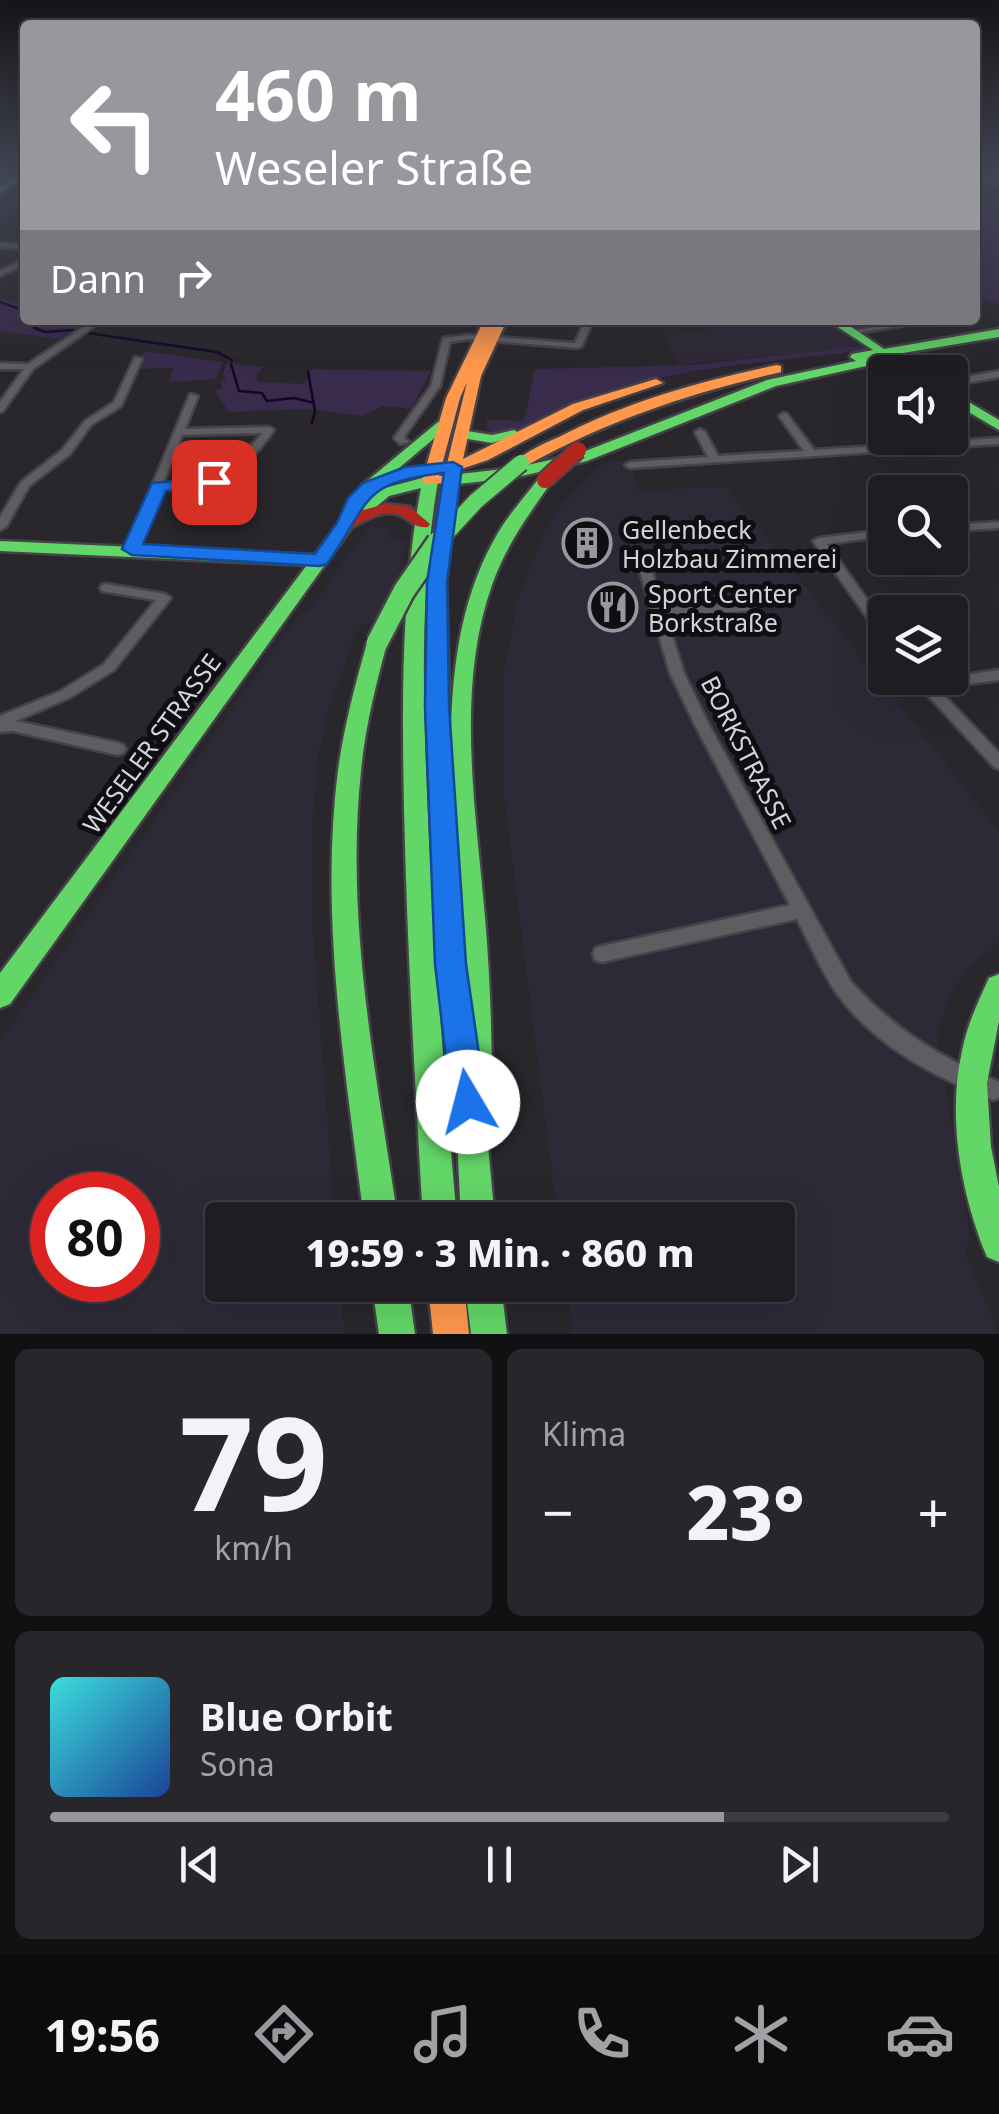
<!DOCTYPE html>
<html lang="de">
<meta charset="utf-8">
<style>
:root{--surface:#1f1d21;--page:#27262a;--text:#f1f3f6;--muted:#a1a2a5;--line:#3c3b3f;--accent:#99979e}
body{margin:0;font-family:"Noto Sans",sans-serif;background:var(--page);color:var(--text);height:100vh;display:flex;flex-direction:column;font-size:38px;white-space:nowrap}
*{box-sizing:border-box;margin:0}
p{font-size:32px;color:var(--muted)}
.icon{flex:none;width:55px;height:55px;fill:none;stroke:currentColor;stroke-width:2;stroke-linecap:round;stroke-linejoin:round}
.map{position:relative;height:1334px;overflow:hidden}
.side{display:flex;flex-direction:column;gap:15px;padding:15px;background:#111012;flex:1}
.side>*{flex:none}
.banner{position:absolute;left:20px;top:20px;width:960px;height:305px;border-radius:10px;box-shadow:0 10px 40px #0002,0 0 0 2px var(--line);background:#99979e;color:#fff;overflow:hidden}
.controls{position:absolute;left:868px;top:355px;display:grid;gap:20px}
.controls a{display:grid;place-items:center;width:100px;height:100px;border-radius:10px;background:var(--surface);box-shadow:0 10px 40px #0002,0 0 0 2px var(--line);font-size:50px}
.speed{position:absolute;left:30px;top:1172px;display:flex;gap:20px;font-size:50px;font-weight:700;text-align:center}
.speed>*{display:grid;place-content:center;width:130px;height:130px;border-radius:50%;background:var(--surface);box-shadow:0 10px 40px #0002,0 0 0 2px var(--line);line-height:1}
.speed .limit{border:15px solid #d22;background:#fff;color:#111}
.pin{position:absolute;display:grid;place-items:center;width:85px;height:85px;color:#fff;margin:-42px;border-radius:20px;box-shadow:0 5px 15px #0006}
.me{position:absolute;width:110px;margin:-55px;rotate:352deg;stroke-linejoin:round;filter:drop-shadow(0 0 8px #0008)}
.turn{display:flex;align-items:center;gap:35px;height:210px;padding:0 30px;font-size:45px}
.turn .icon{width:130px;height:130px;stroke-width:2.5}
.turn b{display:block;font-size:70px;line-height:85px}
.then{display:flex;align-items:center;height:95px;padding:0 30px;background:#0003;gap:20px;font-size:38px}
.big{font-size:75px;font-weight:800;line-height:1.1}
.side .widget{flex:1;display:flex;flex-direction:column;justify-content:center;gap:15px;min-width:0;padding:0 35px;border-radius:15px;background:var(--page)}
.side .dial{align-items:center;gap:0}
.dial b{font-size:130px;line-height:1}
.song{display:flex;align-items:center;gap:30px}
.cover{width:120px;height:120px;border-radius:15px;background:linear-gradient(135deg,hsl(180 70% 55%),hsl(220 70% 35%))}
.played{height:10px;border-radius:5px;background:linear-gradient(90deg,var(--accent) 75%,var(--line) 75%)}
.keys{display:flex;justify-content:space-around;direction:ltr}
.heat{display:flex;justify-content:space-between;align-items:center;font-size:55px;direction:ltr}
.side .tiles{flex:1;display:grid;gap:15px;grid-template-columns:1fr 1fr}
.widget:last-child{grid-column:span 2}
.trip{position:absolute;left:205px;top:1202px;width:590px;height:100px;border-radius:10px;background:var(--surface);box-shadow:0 10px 40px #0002,0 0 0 2px var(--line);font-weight:800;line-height:100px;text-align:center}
.tab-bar{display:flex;height:160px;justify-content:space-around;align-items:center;background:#0c0c0d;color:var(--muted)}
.tab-bar .icon{width:70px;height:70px}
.tab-bar .current{color:var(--accent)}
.tab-bar b{font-size:45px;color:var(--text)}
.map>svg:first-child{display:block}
.built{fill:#2e2937;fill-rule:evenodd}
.green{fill:#392b4c}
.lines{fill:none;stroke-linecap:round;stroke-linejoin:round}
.stream{stroke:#18042b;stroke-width:2.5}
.street-casing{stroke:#454348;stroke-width:5}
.fast-casing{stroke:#454348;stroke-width:5}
.slow-casing{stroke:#454348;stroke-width:5}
.jam-casing{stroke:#454348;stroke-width:5}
.street{fill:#5f5d62;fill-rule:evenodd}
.fast{fill:#63d668;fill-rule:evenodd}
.slow{fill:#ff974d;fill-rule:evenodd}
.jam{fill:#b3261e;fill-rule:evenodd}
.fast-bridge-far1-casing{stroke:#454348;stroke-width:20;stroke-linecap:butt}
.fast-bridge-casing{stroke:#454348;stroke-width:26;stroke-linecap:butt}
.jam-bridge-casing{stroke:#454348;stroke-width:20;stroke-linecap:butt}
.fast-bridge-far1{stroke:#63d668;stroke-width:16}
.fast-bridge{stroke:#63d668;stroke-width:21}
.jam-bridge{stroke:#b3261e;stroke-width:16}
.route{fill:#1a73e8;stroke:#114b97;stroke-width:2.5}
.labels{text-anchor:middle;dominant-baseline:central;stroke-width:10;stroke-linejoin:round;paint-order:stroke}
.poi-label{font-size:25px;fill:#d6d4db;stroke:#100e13;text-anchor:start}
.street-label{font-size:25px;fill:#d6d4db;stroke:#100e13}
</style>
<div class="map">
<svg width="999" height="1334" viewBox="0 0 999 1334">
<rect width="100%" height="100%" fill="#29272c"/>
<path class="built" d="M719,320H821L860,346L677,365L664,335L721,328Z
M630,461L639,491L725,486L999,831V941L968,970L950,995L937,1034L970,1239L965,1253L999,1334H573L566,1285H778V1220H558L503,788V678L518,598L545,531L560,506L599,467L607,462Z
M370,526L392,529L387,538L405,541L394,614L360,627L355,635L328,711L318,757L312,830L313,933L335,1220H222V1285H340L344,1334H0V1041L293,623L312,606ZM52,1195H138V1280H52Z"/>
<path class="green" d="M975,190L999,204V304L975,296V234L989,227L975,232Z
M0,298L25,304V320H91L59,339L0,331Z
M860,346L869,349C777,363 675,365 587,398C563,407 509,442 487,430V420L524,421L535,369L693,365Z
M144,351L223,362L216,379L169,382L173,368L136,369Z
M227,363L263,367L255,377L259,382L305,384L311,369L431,371L411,409L383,406L361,416L308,409L229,412L215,391L223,387L220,383L226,378L223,375Z"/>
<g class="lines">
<path class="stream" d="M0,302L25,311
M46,320L34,328L46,332L73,330
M53,320L70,323
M87,333L217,352L232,360
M231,364L239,391L262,393L267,401L294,398L314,403
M308,372L315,411L312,423"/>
<g class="street-casing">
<path id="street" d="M975,175L999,181V185L975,176Z
M0,243L25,245V249L0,247Z
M25,259V264L0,276V271Z
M94,320H103L33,369L3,411L0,412V402L24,369H0V363L28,364Z
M585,320H593L582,346L578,348L469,339L450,342L440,386L404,437L409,442L400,444L394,438L431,386L443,338L469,335L575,343Z
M916,320H936L851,334L847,332Z
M135,357L142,359L121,406L91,425L70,454L29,486L6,527L0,530V517L21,482L62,450L85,421L114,402Z
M999,371V377L950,386V380Z
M190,394L198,396L185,429L269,427L274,430C240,478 219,487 161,490L138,549L132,553L128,551L126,549ZM262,433C233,471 210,481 163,484L182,435Z
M875,408H881L885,411V419L875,412Z
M784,413L787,414L814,450L999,438V444L630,468L625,465L630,462L708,457L695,432L700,429L705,432L718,456L804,451L779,416Z
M999,522V528L950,531V525Z
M885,530V536L827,544L885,624V637L880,636L813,541L819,538Z
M651,554L657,558L651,568L663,608L747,603L753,607L747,611L666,616L684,673L708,723L851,982C895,1030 939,1057 999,1082V1098L993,1100C936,1077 876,1047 838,995C822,973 810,944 797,919L602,962L595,960L593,954L595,948L602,946L790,905L694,723L670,673L639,568L647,555Z
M106,584L165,594L171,598L114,670L71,697L16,721L118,743L123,745L126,749L123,753L118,755L13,731L0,732V716L61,691L104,664L156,600L102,591L100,588L102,585Z
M999,670V680L937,688L999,753V769L994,767L912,678H927L929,680Z"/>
</g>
<g class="fast-casing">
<path id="fast" d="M18,175L25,177L0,193V187Z
M827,320H841L884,349L999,329V337L873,358L877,361L875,364L776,386L587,461L513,478L458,484L446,582L451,760C450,686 457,606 494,540C506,517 524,498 540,477L545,475L553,480C529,514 506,545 492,585C455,689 476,810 485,917C490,975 492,1034 492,1092L484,1104L495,1220H461L457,1137L437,964L427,706L428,582L443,480L451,475L513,468L578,454L767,380L856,361L850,357L852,354L873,350Z
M950,391L999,420V430L950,401Z
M438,422L450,425L374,489H364L361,486Z
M461,430L492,435L514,430L521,434L492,443L456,437L454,434Z
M430,476L438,481C419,592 423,704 428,816C434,951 445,1086 457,1220H423C415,1083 407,945 404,808C402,701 401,594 421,488L389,496L352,527L10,1004L0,1008V973L307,565L0,551V541L315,555L340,521L377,490Z
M377,637L387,643C376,685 365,727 361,771C345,921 376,1072 398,1220H364C346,1071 319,920 338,770C344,727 355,685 367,643Z
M999,974V1021L987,1083L991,1147L999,1187V1262L987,1257C961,1195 947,1117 962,1051C967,1025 978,1002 989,978Z
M372,1285H408L415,1334H379Z
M465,1285H501L507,1334H471Z"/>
</g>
<g class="slow-casing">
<path id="slow" d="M484,320H507L481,376L463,459L573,404L656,379L663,383L583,410L488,460L461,469L456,483L425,484L422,481L446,398ZM467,382L444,476H439L460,398Z
M895,359H903L922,372H908L895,365Z
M777,365L781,366V372C691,393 608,420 526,466L521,467L514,463C526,451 545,443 561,436C629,401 702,381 777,365Z
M428,1285H464L469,1334H433Z"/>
</g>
<g class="jam-casing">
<path id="jam" d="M385,504L410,507L430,524L428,527C413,529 410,518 397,514C379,509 362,524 346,529L338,524L360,511Z"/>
</g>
<use href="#street" class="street"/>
<use href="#fast" class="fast"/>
<use href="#slow" class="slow"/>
<use href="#jam" class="jam"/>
<g class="fast-bridge-far1-casing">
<path id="fast-bridge-far1" d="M436,544L476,501L521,463"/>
</g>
<g class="fast-bridge-casing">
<path id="fast-bridge" d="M377,643L404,591L438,542"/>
</g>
<g class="jam-bridge-casing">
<path id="jam-bridge" d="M545,480L578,450"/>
</g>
<use href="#fast-bridge-far1" class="fast-bridge-far1"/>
<use href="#fast-bridge" class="fast-bridge"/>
<use href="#jam-bridge" class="jam-bridge"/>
</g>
<linearGradient id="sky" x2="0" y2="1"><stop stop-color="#171518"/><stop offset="0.48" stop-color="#434756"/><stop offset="1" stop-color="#434756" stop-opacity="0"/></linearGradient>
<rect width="999" height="362" fill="url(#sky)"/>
<path class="route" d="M453,462L462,467L447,582L449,706L466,964L486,1102L481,1114L468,1119L456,1114L451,1102L435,964L425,706L427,582L444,473C359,482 371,502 327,564L320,566L132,555L122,549L152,483L214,477L223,482L214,487L166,491L143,544L315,554L337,523L348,498L363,483L405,467Z"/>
<defs>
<g id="building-ring" transform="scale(2.5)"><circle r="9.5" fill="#100e13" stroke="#99979e" stroke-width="1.5"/><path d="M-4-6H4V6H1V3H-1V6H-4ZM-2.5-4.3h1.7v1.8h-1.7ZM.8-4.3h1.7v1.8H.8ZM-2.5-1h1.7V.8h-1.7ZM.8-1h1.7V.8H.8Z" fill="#99979e"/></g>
<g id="restaurant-ring" transform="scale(2.5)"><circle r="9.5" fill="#100e13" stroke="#99979e" stroke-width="1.5"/><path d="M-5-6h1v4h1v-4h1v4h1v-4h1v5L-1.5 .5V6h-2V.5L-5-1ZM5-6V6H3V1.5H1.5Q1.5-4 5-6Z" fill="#99979e"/></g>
</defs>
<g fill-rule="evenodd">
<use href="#building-ring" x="587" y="543"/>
<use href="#restaurant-ring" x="613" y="607"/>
</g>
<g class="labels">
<g class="poi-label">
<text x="622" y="529">Gellenbeck<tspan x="622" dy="29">Holzbau Zimmerei</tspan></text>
<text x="648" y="593">Sport Center<tspan x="648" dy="29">Borkstraße</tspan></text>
</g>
<g class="street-label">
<text transform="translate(151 743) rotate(-54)">WESELER STRASSE</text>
<text transform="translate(747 752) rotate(63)">BORKSTRASSE</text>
</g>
</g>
</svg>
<div class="controls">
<a><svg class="icon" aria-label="sound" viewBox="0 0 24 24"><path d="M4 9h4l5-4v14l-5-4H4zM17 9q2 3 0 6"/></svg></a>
<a><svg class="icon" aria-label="search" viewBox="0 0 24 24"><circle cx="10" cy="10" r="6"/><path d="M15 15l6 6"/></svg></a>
<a><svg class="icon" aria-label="layers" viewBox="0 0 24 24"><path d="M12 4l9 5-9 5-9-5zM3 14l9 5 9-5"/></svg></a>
</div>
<div class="speed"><div class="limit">80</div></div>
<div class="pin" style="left:214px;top:482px;background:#d93025"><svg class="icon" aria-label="arrive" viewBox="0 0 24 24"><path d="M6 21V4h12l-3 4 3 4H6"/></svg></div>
<svg class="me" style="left:468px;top:1102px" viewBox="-20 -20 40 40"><circle r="19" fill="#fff"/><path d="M0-13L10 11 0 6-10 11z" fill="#1a73e8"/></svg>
<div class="trip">19:59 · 3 Min. · 860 m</div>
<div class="banner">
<div class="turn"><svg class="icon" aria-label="left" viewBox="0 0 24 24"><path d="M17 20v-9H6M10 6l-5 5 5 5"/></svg><div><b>460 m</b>Weseler Straße</div></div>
<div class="then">Dann<svg class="icon" aria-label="right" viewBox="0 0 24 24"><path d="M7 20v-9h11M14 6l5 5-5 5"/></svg></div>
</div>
</div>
<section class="side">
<div class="tiles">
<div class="widget dial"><b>79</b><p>km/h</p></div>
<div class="widget"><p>Klima</p>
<div class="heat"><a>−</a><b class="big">23°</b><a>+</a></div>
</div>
<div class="widget">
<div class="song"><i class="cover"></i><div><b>Blue Orbit</b><p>Sona</p></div></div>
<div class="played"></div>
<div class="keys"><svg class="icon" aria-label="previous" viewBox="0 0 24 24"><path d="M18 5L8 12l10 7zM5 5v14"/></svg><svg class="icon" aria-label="pause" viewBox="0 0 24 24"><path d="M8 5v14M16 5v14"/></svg><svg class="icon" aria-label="next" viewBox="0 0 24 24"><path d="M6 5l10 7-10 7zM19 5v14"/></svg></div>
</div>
</div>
</section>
<nav class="tab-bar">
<b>19:56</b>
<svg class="icon current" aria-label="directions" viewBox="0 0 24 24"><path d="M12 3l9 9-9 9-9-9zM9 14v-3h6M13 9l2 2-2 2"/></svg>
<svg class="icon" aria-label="music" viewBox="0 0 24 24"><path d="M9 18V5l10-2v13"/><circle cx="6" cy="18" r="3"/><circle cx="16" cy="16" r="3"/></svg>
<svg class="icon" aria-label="phone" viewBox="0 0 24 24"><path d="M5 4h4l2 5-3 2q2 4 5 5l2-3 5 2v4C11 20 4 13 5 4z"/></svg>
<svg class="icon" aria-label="climate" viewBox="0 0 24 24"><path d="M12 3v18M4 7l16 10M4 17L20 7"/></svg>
<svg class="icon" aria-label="car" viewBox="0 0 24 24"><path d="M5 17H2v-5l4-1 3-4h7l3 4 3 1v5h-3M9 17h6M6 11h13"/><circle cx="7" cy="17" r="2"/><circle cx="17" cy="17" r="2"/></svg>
</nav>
